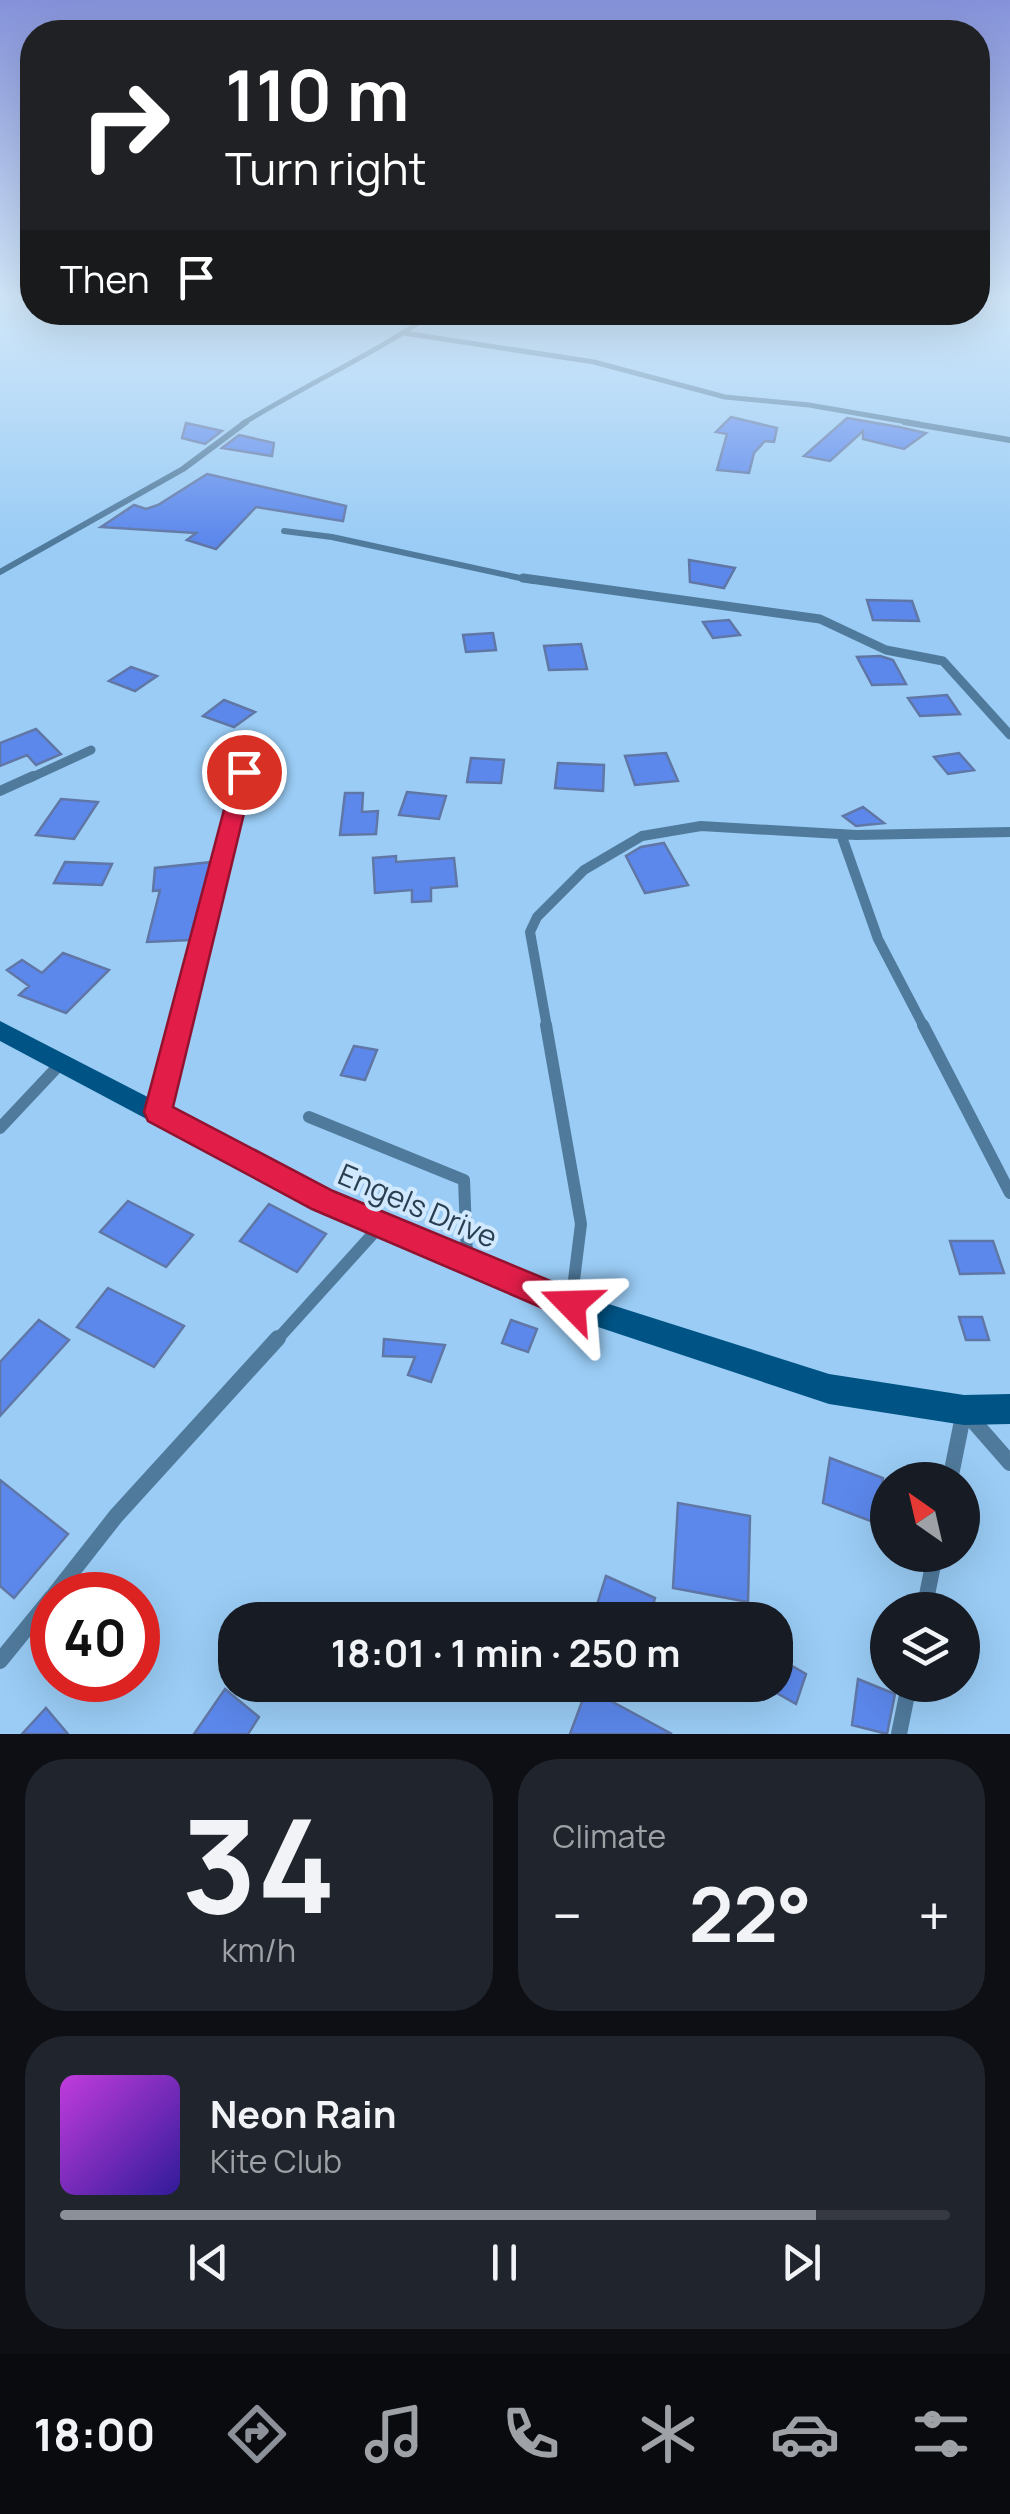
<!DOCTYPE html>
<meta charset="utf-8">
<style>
:root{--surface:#171b24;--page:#20242c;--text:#f1f3f6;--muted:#9ea1a6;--line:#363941;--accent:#8c9099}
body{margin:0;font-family:Manrope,sans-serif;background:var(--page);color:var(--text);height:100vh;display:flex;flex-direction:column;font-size:38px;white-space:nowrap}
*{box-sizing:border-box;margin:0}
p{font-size:32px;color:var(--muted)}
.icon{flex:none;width:55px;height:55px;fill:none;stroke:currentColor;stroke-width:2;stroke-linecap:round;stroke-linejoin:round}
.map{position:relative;height:1734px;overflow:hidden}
.side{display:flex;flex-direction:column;gap:25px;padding:25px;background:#0d0f14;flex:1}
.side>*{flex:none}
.guide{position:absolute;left:20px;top:20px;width:970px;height:305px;border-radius:40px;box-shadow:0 10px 40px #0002;background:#202124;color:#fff;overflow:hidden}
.needle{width:65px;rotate:326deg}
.buttons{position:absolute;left:870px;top:1462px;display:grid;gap:20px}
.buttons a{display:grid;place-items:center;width:110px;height:110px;border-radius:50%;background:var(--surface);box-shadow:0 10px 40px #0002;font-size:50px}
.speed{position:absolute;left:30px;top:1572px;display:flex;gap:20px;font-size:50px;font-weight:700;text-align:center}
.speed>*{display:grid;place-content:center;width:130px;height:130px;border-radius:50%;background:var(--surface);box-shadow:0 10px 40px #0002;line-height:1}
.speed .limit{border:15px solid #d22;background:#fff;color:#111}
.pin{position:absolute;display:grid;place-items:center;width:85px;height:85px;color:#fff;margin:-42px;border:5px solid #fff;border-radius:50%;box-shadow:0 2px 10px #0007}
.me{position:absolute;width:110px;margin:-55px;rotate:292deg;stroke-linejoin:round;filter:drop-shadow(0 0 8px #0008)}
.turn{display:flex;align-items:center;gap:35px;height:210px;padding:0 40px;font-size:45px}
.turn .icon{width:130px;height:130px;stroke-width:2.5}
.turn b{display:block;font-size:70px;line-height:85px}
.then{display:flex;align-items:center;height:95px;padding:0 40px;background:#0003;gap:20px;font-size:38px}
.big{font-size:75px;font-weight:700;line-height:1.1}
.side .tile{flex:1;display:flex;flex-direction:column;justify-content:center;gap:15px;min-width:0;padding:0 35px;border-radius:40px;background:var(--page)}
.side .dial{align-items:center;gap:0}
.dial b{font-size:130px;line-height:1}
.song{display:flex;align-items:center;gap:30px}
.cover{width:120px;height:120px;border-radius:15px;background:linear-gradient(135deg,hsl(290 70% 55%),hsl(250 70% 35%))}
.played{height:10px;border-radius:5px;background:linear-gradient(90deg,var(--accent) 85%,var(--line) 85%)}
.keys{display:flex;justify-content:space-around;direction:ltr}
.heat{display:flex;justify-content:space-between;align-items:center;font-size:55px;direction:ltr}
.side .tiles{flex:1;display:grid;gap:25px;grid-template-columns:1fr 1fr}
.tile:last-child{grid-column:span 2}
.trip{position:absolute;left:218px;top:1602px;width:575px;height:100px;border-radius:40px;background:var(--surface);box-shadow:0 10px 40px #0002;font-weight:700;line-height:100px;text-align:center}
.dock{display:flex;height:160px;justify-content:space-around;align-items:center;background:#090b0e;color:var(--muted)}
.dock .icon{width:70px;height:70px}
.dock .current{color:var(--accent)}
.dock b{font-size:45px;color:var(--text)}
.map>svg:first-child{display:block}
.building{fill:#5c88ec;stroke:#6077a6;stroke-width:2.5}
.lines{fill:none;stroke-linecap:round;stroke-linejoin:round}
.street-far5{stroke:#507a9c;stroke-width:5}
.street-far4{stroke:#507a9c;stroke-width:6}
.street-far3{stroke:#507a9c;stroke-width:9}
.street-far2{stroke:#507a9c;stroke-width:10}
.street-far1{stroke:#507a9c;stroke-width:12}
.street{stroke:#507a9c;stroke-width:16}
.secondary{fill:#005485;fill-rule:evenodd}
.route{fill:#e11d48;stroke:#92132f;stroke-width:2.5}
.labels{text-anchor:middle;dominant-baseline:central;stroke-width:8;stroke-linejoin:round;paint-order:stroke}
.near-street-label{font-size:30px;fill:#293e4f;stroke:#d1e9ff}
</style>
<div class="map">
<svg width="1010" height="1734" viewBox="0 0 1010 1734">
<rect width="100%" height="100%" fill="#9accf5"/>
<path class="building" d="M731,417L777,428L774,442L765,441L754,453L749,473L717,470L727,434L716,432Z
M847,418L899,427L926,433L904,449L863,439V431L830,461L804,456Z
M186,423L222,431L205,444L182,438Z
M239,435L274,443L272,456L222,448Z
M207,474L346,506L343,521L256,507L216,549L187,540L196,533L101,527L134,505L146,509L158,505Z
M689,560L735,568L724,588L690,582Z
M867,600L912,601L919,621L873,620Z
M729,620L740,635L713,638L703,622Z
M493,633L496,650L466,652L463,635Z
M581,644L587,669L549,670L544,646Z
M880,656L893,660L906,684L872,685L857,657Z
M131,667L157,676L135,691L109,681Z
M947,695L960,714L920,716L908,698Z
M224,700L255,712L234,727L203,716Z
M36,729L61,754L36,765L27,755L0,766V743Z
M666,753L678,781L635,785L625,756Z
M959,753L974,770L948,774L934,757Z
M471,758L504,760L501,783L467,782Z
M558,763L604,765L603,791L555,788Z
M407,792L446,796L439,819L399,815Z
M345,793H363L362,812L378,811L376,834L340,835Z
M61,799L98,802L74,839L36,835Z
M863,807L884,823L856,826L843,816Z
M664,843L688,885L645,893L626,856L641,847Z
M396,856V862L454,858L457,886L431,888V901L412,902V890L375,893L373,858Z
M65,862L112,864L102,885L54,883Z
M212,862L191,940L147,942L160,890L153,891L155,868Z
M63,953L109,970L66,1013L19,995L29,986L7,970L22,960L42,973Z
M354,1046L377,1050L365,1080L341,1075Z
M128,1201L193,1235L166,1267L100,1232Z
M269,1204L326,1234L297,1272L240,1241Z
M950,1241H993L1004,1273L960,1274Z
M108,1288L184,1326L154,1367L77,1327Z
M959,1317H982L989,1340H966Z
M39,1320L69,1340L0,1416V1362Z
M511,1320L537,1329L528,1352L502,1343Z
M384,1339L445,1345L431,1382L408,1375L415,1357L383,1356Z
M830,1458L883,1478L876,1523L823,1503Z
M0,1480L68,1534L14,1598L0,1586Z
M678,1503L750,1516L748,1602L673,1588Z
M606,1576L655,1598L649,1620H614L595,1611Z
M775,1656L806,1674L796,1704L775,1692Z
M858,1679L895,1694L887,1734L852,1725Z
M587,1688L672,1734H570Z
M225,1689L259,1717L248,1734H194Z
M46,1708L68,1734H22Z"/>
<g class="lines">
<path class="street-far5" d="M404,333L594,362L725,397L809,405L919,424
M242,424C305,385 374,354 435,312"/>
<path class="street-far4" d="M904,422L1010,440
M284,531L332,537L534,581
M0,572L183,469L246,422"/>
<path class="street-far3" d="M523,578L820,619L886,650L943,661L1010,735
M28,779L91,750
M242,779L244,772"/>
<path class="street-far2" d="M0,791L33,776
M841,834L878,939L924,1027
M179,1027L243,776
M547,1027L530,932L537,917L584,870L642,836L701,826L856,835L1010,832"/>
<path class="street-far1" d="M546,1025L581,1224L571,1304
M923,1025L1010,1193
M158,1112L180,1025
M309,1117L464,1180L467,1257
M0,1128L62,1062
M276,1341L380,1226"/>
<path class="street" d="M968,1415L1010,1463
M950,1480L963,1416
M54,1595L116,1516L278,1338
M924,1610L935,1555
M0,1661L52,1597
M899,1734L909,1685"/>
<path class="secondary" d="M0,1021L332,1192L574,1293L829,1374L964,1395L1010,1394V1424L964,1425L829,1404L571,1318L314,1208L0,1041Z"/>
</g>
<linearGradient id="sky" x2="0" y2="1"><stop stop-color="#8592da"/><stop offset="0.55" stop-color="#d2e8fa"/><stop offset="1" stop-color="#d2e8fa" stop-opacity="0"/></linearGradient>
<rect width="1010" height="541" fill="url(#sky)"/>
<path class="route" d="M244,765L254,772L173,1107L333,1191L582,1294L587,1304L582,1315L571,1319L559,1315L312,1209L148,1121L144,1112L234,772Z"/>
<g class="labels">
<g class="near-street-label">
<text transform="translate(418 1205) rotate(23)">Engels Drive</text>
</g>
</g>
</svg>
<div class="buttons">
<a><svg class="needle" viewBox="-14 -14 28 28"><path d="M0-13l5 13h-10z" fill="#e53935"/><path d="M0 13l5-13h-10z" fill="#9ea1a6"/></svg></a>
<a><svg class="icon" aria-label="layers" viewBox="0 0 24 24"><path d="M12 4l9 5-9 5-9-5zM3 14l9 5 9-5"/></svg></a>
</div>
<div class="speed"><div class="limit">40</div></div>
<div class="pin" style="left:244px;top:772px;background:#d93025"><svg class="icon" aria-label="arrive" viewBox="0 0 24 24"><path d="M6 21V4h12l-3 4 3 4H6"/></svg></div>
<svg class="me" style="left:571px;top:1304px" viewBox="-20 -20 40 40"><path d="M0-17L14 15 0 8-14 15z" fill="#e11d48" stroke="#fff" stroke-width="4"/></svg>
<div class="trip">18:01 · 1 min · 250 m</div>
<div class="guide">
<div class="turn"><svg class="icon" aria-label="right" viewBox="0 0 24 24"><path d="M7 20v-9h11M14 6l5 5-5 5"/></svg><div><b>110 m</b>Turn right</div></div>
<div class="then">Then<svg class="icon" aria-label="arrive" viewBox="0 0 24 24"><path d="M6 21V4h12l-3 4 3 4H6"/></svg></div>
</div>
</div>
<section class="side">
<div class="tiles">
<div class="tile dial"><b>34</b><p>km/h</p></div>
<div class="tile"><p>Climate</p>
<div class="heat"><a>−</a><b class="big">22°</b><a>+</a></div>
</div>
<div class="tile">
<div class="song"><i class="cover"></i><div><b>Neon Rain</b><p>Kite Club</p></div></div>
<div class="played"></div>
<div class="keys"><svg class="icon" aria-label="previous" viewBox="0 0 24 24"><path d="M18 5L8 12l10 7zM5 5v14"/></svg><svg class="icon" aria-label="pause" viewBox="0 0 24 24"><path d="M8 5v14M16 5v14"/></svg><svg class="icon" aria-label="next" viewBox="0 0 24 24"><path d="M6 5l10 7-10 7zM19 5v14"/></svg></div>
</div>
</div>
</section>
<nav class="dock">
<b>18:00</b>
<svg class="icon current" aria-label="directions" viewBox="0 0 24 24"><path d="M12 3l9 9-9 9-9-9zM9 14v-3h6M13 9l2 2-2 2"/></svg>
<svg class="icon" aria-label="music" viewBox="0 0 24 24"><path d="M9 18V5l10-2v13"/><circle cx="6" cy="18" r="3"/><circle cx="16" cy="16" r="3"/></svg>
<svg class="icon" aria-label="phone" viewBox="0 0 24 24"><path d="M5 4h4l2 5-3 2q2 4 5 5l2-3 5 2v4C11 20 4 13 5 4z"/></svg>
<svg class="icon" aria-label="climate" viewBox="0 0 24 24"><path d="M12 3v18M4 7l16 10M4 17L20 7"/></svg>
<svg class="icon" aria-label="car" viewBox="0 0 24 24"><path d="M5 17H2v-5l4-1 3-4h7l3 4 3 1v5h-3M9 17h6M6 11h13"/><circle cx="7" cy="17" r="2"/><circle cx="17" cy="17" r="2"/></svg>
<svg class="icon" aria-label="filters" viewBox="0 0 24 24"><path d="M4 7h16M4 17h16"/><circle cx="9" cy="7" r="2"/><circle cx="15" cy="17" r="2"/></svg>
</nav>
